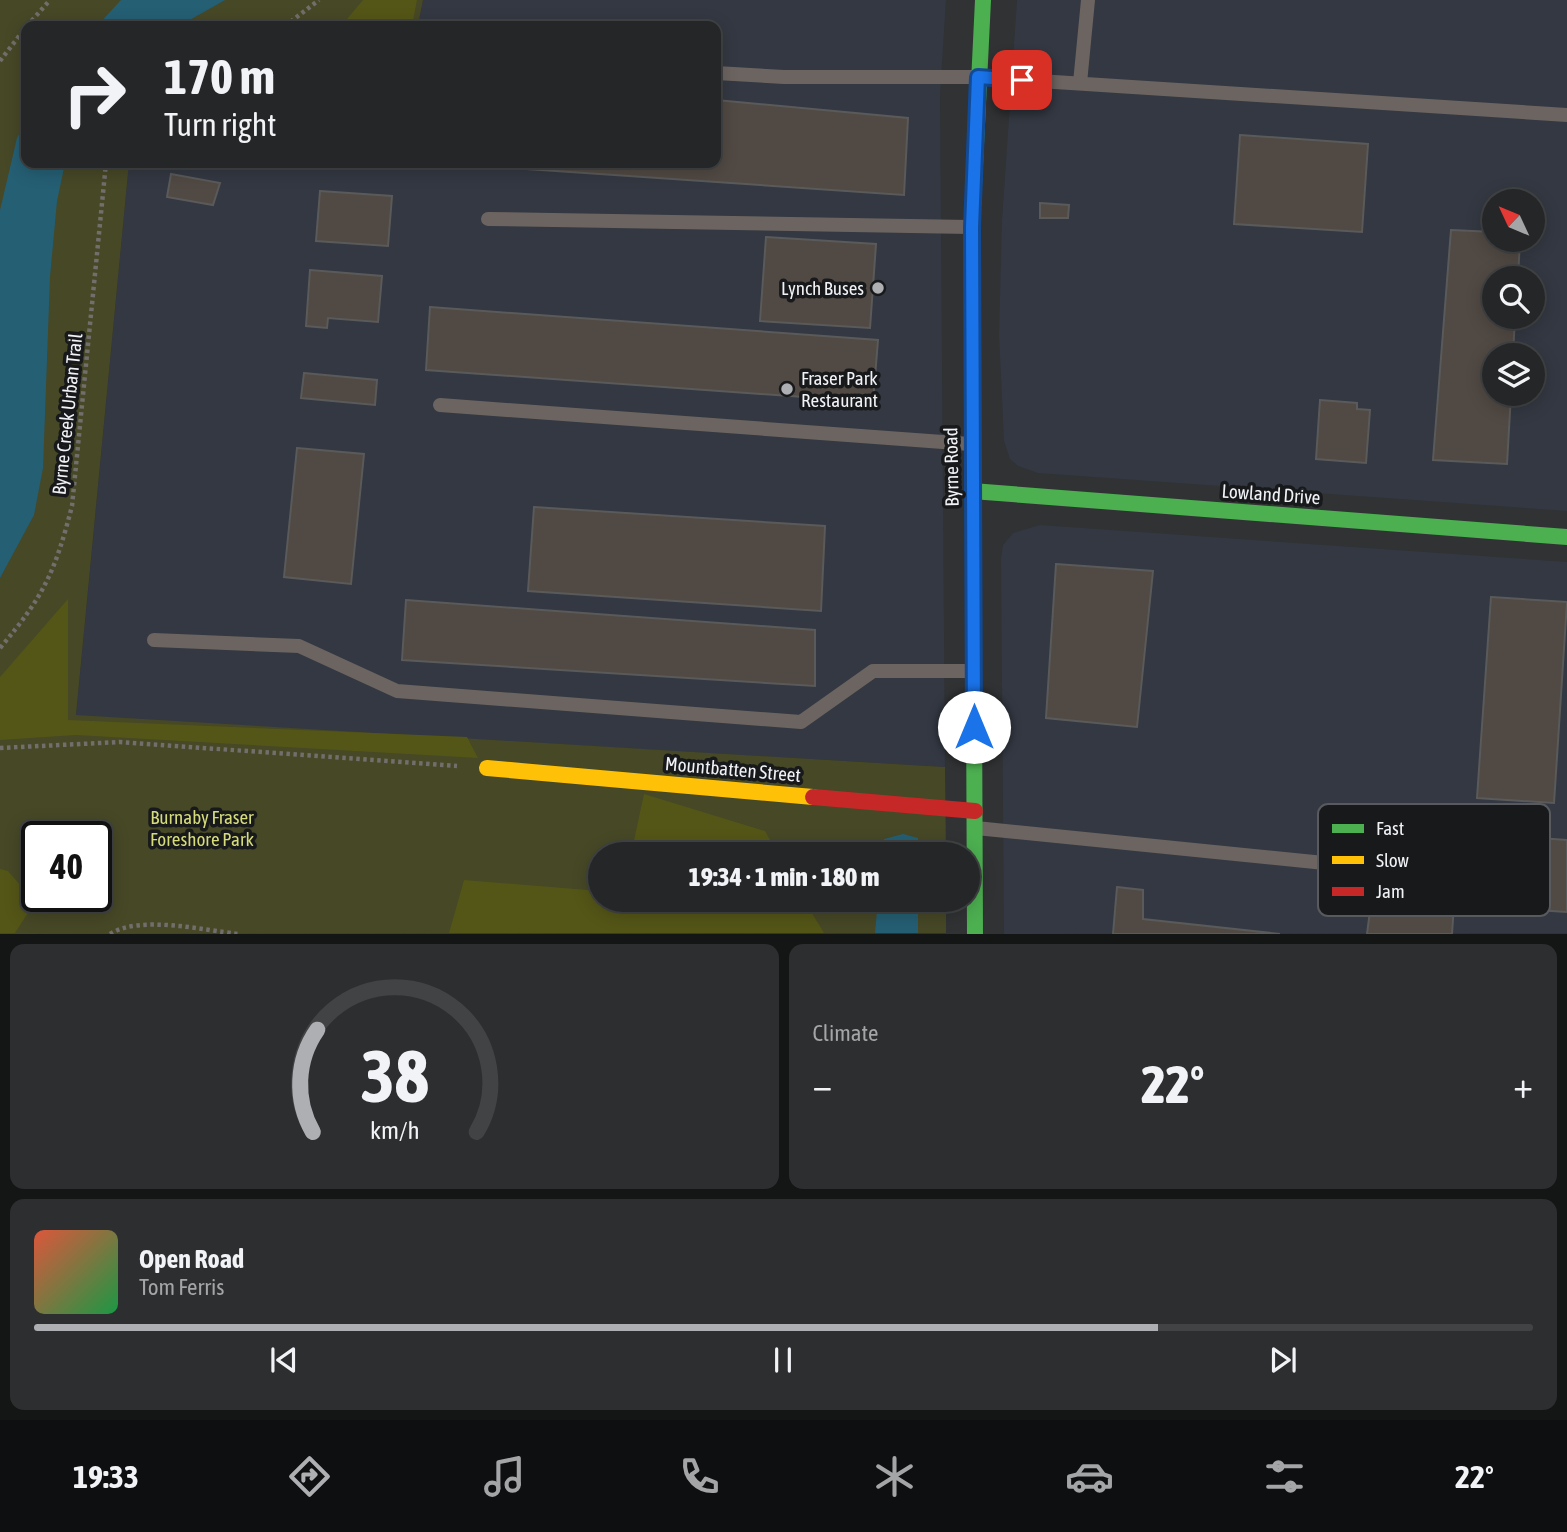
<!DOCTYPE html>
<meta charset="utf-8">
<style>
:root{--surface:#242627;--page:#2c2e2f;--text:#f1f3f6;--muted:#a3a5a7;--line:#414344;--accent:#adafb2}
body{margin:0;font-family:"Asap Condensed",sans-serif;background:var(--page);color:var(--text);height:100vh;display:flex;flex-direction:column;font-size:26px;white-space:nowrap}
*{box-sizing:border-box;margin:0}
p{font-size:23px;color:var(--muted)}
.icon{flex:none;width:38px;height:38px;fill:none;stroke:currentColor;stroke-width:2;stroke-linecap:round;stroke-linejoin:round}
.map{position:relative;height:934px;overflow:hidden}
.drawer{display:flex;flex-direction:column;gap:10px;padding:10px;background:#141515;flex:1}
.drawer>*{flex:none}
.guide{position:absolute;left:21px;top:21px;width:700px;height:147px;border-radius:14px;box-shadow:0 4px 18px #0003,0 0 0 2px var(--line);background:#242627;color:var(--text);overflow:hidden}
.needle{width:46px;rotate:314deg}
.fabs{position:absolute;left:1482px;top:189px;display:grid;gap:14px}
.fabs a{display:grid;place-items:center;width:63px;height:63px;border-radius:50%;background:var(--surface);box-shadow:0 4px 18px #0003,0 0 0 2px var(--line);font-size:35px}
.speed{position:absolute;left:21px;top:821px;display:flex;gap:14px;font-size:35px;font-weight:700;text-align:center}
.speed>*{display:grid;place-content:center;width:91px;height:91px;border-radius:50%;background:var(--surface);box-shadow:0 4px 18px #0003,0 0 0 2px var(--line);line-height:1}
.speed .limit{border:4px solid #111;border-radius:10px;background:#fff;color:#111}
.pin{position:absolute;display:grid;place-items:center;width:60px;height:60px;color:#fff;margin:-30px;border-radius:14px;box-shadow:0 4px 10px #0006}
.me{position:absolute;width:77px;margin:-38px;rotate:0deg;stroke-linejoin:round;filter:drop-shadow(0 0 5px #0008)}
.turn{display:flex;align-items:center;gap:24px;height:147px;padding:0 28px;font-size:32px}
.turn .icon{width:91px;height:91px;stroke-width:2.5}
.turn b{display:block;font-size:49px;line-height:60px}
.big{font-size:52px;font-weight:800;line-height:1.1}
.drawer .card{flex:1;display:flex;flex-direction:column;justify-content:center;gap:10px;min-width:0;padding:0 24px;border-radius:14px;background:var(--page)}
.drawer .dial{align-items:center;gap:0}
.dial svg{height:182px;overflow:visible;fill:none;stroke:var(--line);stroke-width:7;stroke-linecap:round;text-anchor:middle}
.dial text{fill:var(--text);stroke:none}
.song{display:flex;align-items:center;gap:21px}
.cover{width:84px;height:84px;border-radius:10px;background:linear-gradient(135deg,hsl(10 70% 55%),hsl(140 70% 35%))}
.played{height:7px;border-radius:4px;background:linear-gradient(90deg,var(--accent) 75%,var(--line) 75%)}
.keys{display:flex;justify-content:space-around;direction:ltr}
.heat{display:flex;justify-content:space-between;align-items:center;font-size:38px;direction:ltr}
.drawer .tiles{flex:1;display:grid;gap:10px;grid-template-columns:1fr 1fr}
.card:last-child{grid-column:span 2}
.trip{position:absolute;left:588px;top:842px;width:392px;height:70px;border-radius:35px;background:var(--surface);box-shadow:0 4px 18px #0003,0 0 0 2px var(--line);font-weight:800;line-height:70px;text-align:center}
.menu{display:flex;height:112px;justify-content:space-around;align-items:center;background:#0e0f10;color:var(--muted)}
.menu .icon{width:49px;height:49px}
.menu .active{color:var(--accent)}
.menu b{font-size:32px;color:var(--text)}
.map>svg:first-child{display:block}
.built{fill:#333842;fill-rule:evenodd}
.green{fill:#464826;fill-rule:evenodd}
.forest{fill:#545617}
.water{fill:#255f74}
.building{fill:#514943;stroke:#5a5a5a;stroke-width:2}
.lines{fill:none;stroke-linecap:round;stroke-linejoin:round}
.path{stroke:#716e6c;stroke-width:4.5;stroke-dasharray:3.5 3.5;stroke-linecap:butt}
.lane{stroke:#6c6460;stroke-width:14}
.fast{stroke:#4caf50;stroke-width:16}
.slow{stroke:#ffc107;stroke-width:16}
.jam{stroke:#c62828;stroke-width:16}
.route-casing{stroke:#114b97;stroke-width:18}
.route{stroke:#1a73e8;stroke-width:12}
.poi-dot{fill:#adafb2;stroke:#17191b;stroke-width:2.5}
.labels{text-anchor:middle;dominant-baseline:central;stroke-width:7;stroke-linejoin:round;paint-order:stroke}
.poi-label{font-size:19px;fill:#f0f2f6;stroke:#17191b;text-anchor:end}
.street-label{font-size:19px;fill:#f0f2f6;stroke:#17191b}
.park-label{font-size:19px;fill:#d7dc7a;stroke:#17191b}
.key{fill:#17191b;stroke:#585a5d;stroke-width:2}
.key-label{font-size:19px;fill:#f0f2f6}
</style>
<div class="map">
<svg width="1567" height="934" viewBox="0 0 1567 934">
<rect width="100%" height="100%" fill="#303234"/>
<path class="built" d="M423,0H946L940,95L945,767L76,716L129,163H716V26H418Z
M1017,0H1567V511L1038,473L1018,466L1010,459L1004,441L999,335L1002,220ZM1494,201H1533V240H1494ZM1494,278H1533V317H1494ZM1494,355H1533V394H1494Z
M1040,525L1567,562V933L1004,934L1001,558L1003,545L1013,533Z"/>
<path class="green" d="M0,0H423L418,26H26V163H129L76,715L945,767L946,854H600V900H946V933L0,934ZM37,836H96V896H37Z"/>
<path class="forest" d="M363,0H417L412,26H341Z
M68,599V720L467,737L478,758L76,735L0,740V677Z
M644,794L765,831L778,854H631Z
M0,869L8,871L35,902L15,933H0Z
M464,880L600,891V900H804L824,933H449Z"/>
<path class="water" d="M121,0H225L179,26H97Z
M26,121V163H65L57,201L50,277L43,468L34,515L0,578V210L17,138Z
M903,834L918,838V854H883L884,839Z
M878,900H918V933H875Z"/>
<path class="building" d="M716,100L908,118L904,195L441,163H716Z
M1240,135L1368,144L1362,232L1234,224Z
M171,174L220,183L213,205L167,197Z
M320,191L392,196L388,246L316,241Z
M1040,203L1069,205L1068,218H1040Z
M1451,230L1494,232V240H1520L1518,278H1494V317H1515L1513,355H1494V394H1511L1507,464L1433,460Z
M766,237L876,244L870,328L760,321Z
M310,270L382,276L378,322L328,318L327,328L306,326Z
M430,307L878,340L873,402L426,370Z
M304,373L377,380L375,405L301,398Z
M1320,400L1357,403V409L1370,410L1366,463L1316,459Z
M297,448L364,454L351,584L284,577Z
M534,507L825,526L821,611L528,591Z
M1056,564L1153,571L1137,727L1046,718Z
M1491,597L1567,602L1554,803L1477,798Z
M406,600L815,630V686L402,660Z
M1382,819L1459,828L1452,934H1367Z
M1497,835L1567,840V912L1491,907Z
M1117,887L1143,890V919L1280,934H1113Z"/>
<g class="lines">
<path class="path" d="M27,26L50,0
M285,26L319,0
M0,61L26,27
M0,648C44,596 55,572 72,506L106,163
M0,748L120,742L457,766
M110,934C139,915 204,930 238,934"/>
<path class="lane" d="M716,73L784,77H978L1567,115
M1080,83L1088,0
M488,219L970,227
M440,405L970,444
M154,640L299,646L397,691L801,722L873,671H972
M976,828L1354,866"/>
<path class="fast" d="M972,491L1567,537
M975,934L972,227L983,0"/>
<path class="slow" d="M487,768L813,797"/>
<path class="jam" d="M813,797L975,811"/>
</g>
<g class="lines">
<g class="route-casing">
<path id="route" d="M974,727L972,227L978,77L1022,80"/>
</g>
<use href="#route" class="route"/>
</g>
<g class="poi-dot">
<circle cx="878" cy="288" r="7"/>
<circle cx="787" cy="389" r="7"/>
</g>
<g class="labels">
<g class="poi-label">
<text x="864" y="288">Lynch Buses</text>
<text x="801" y="378" text-anchor="start">Fraser Park<tspan x="801" dy="22">Restaurant</tspan></text>
</g>
<g class="street-label">
<text transform="translate(67 414) rotate(-84)">Byrne Creek Urban Trail</text>
<text transform="translate(951 467) rotate(-91)">Byrne Road</text>
<text transform="translate(1271 494) rotate(4)">Lowland Drive</text>
<text transform="translate(733 769) rotate(5)">Mountbatten Street</text>
</g>
<g class="park-label">
<text x="202" y="817">Burnaby Fraser<tspan x="202" dy="22">Foreshore Park</tspan></text>
</g>
</g>
<rect x="1318" y="804" width="232" height="112" rx="10" class="key"/>
<rect x="1332" y="824" width="32" height="9" fill="#4caf50"/>
<rect x="1332" y="856" width="32" height="8" fill="#ffc107"/>
<rect x="1332" y="887" width="32" height="9" fill="#c62828"/>
<g class="key-label">
<text x="1376" y="835">Fast</text>
<text x="1376" y="867">Slow</text>
<text x="1376" y="898">Jam</text>
</g>
</svg>
<div class="fabs">
<a><svg class="needle" viewBox="-14 -14 28 28"><path d="M0-13l5 13h-10z" fill="#e53935"/><path d="M0 13l5-13h-10z" fill="#a3a5a7"/></svg></a>
<a><svg class="icon" aria-label="search" viewBox="0 0 24 24"><circle cx="10" cy="10" r="6"/><path d="M15 15l6 6"/></svg></a>
<a><svg class="icon" aria-label="layers" viewBox="0 0 24 24"><path d="M12 4l9 5-9 5-9-5zM3 14l9 5 9-5"/></svg></a>
</div>
<div class="speed"><div class="limit">40</div></div>
<div class="pin" style="left:1022px;top:80px;background:#d93025"><svg class="icon" aria-label="arrive" viewBox="0 0 24 24"><path d="M6 21V4h12l-3 4 3 4H6"/></svg></div>
<svg class="me" style="left:974px;top:727px" viewBox="-20 -20 40 40"><circle r="19" fill="#fff"/><path d="M0-13L10 11 0 6-10 11z" fill="#1a73e8"/></svg>
<div class="trip">19:34 · 1 min · 180 m</div>
<div class="guide">
<div class="turn"><svg class="icon" aria-label="right" viewBox="0 0 24 24"><path d="M7 20v-9h11M14 6l5 5-5 5"/></svg><div><b>170 m</b>Turn right</div></div>
</div>
</div>
<section class="drawer">
<div class="tiles">
<div class="card dial"><svg viewBox="0 0 100 80">
<path d="M14 69A42 42 0 1 1 86 69"/>
<path d="M14 69A42 42 0 0 1 16 24" stroke="#adafb2"/>
<text x="50" y="56" font-size="32" font-weight="700">38</text>
<text x="50" y="72" font-size="11">km/h</text>
</svg></div>
<div class="card"><p>Climate</p>
<div class="heat"><a>−</a><b class="big">22°</b><a>+</a></div>
</div>
<div class="card">
<div class="song"><i class="cover"></i><div><b>Open Road</b><p>Tom Ferris</p></div></div>
<div class="played"></div>
<div class="keys"><svg class="icon" aria-label="previous" viewBox="0 0 24 24"><path d="M18 5L8 12l10 7zM5 5v14"/></svg><svg class="icon" aria-label="pause" viewBox="0 0 24 24"><path d="M8 5v14M16 5v14"/></svg><svg class="icon" aria-label="next" viewBox="0 0 24 24"><path d="M6 5l10 7-10 7zM19 5v14"/></svg></div>
</div>
</div>
</section>
<nav class="menu">
<b>19:33</b>
<svg class="icon active" aria-label="directions" viewBox="0 0 24 24"><path d="M12 3l9 9-9 9-9-9zM9 14v-3h6M13 9l2 2-2 2"/></svg>
<svg class="icon" aria-label="music" viewBox="0 0 24 24"><path d="M9 18V5l10-2v13"/><circle cx="6" cy="18" r="3"/><circle cx="16" cy="16" r="3"/></svg>
<svg class="icon" aria-label="phone" viewBox="0 0 24 24"><path d="M5 4h4l2 5-3 2q2 4 5 5l2-3 5 2v4C11 20 4 13 5 4z"/></svg>
<svg class="icon" aria-label="climate" viewBox="0 0 24 24"><path d="M12 3v18M4 7l16 10M4 17L20 7"/></svg>
<svg class="icon" aria-label="car" viewBox="0 0 24 24"><path d="M5 17H2v-5l4-1 3-4h7l3 4 3 1v5h-3M9 17h6M6 11h13"/><circle cx="7" cy="17" r="2"/><circle cx="17" cy="17" r="2"/></svg>
<svg class="icon" aria-label="filters" viewBox="0 0 24 24"><path d="M4 7h16M4 17h16"/><circle cx="9" cy="7" r="2"/><circle cx="15" cy="17" r="2"/></svg>
<b>22°</b>
</nav>
